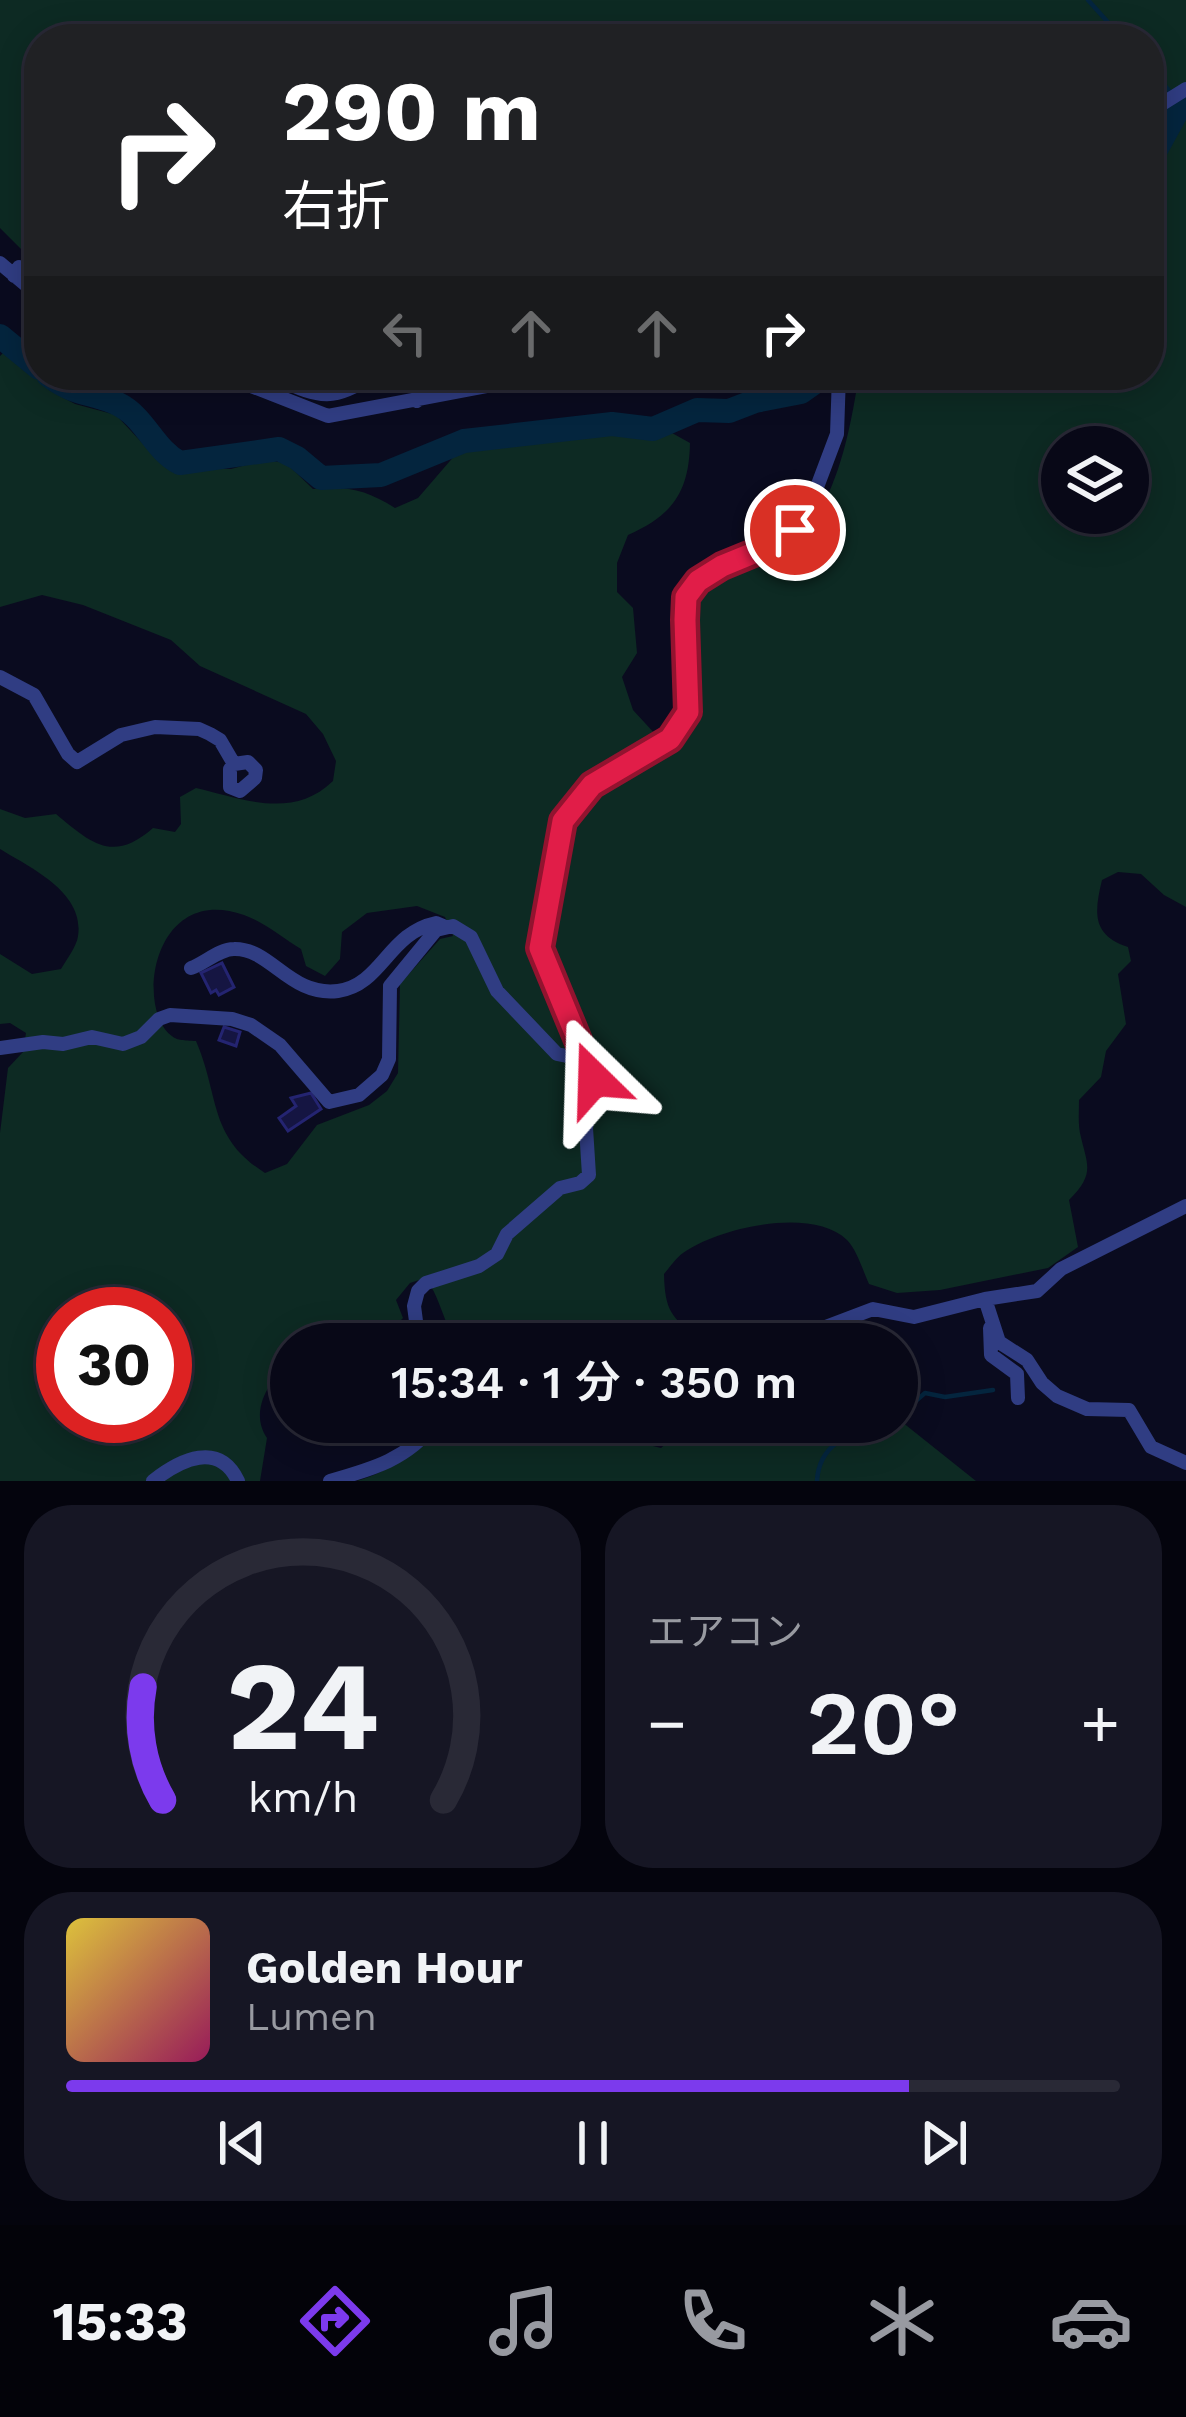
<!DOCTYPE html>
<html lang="ja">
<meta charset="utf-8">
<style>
:root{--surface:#080817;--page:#161624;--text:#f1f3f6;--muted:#989aa1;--line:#292936;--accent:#7c3aed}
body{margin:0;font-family:"Work Sans","Noto Sans JP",sans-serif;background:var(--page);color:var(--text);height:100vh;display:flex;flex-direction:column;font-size:45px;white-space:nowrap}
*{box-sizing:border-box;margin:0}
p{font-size:39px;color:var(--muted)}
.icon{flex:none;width:66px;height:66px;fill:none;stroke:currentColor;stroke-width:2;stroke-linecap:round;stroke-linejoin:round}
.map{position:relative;height:1481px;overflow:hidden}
.drawer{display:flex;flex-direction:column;gap:24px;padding:24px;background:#04040d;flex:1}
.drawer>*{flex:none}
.banner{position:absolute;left:24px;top:24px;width:1140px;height:366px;border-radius:48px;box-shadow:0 6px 30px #0003,0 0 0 3px var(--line);background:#202124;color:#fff;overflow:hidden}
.fabs{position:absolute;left:1041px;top:426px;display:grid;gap:24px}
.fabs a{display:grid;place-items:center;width:108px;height:108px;border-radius:50%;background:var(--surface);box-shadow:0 6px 30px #0003,0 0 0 3px var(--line);font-size:60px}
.speed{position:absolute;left:36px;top:1287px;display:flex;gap:24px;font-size:60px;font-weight:700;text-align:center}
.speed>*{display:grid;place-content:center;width:156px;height:156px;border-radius:50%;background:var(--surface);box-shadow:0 6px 30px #0003,0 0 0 3px var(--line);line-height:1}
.speed .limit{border:18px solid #d22;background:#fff;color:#111}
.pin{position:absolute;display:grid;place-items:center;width:102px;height:102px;color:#fff;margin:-51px;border:6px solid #fff;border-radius:50%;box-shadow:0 3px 12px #0007}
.me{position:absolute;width:132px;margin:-66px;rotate:338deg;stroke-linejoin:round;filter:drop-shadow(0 0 9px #0008)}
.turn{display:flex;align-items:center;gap:42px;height:252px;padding:0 60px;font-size:54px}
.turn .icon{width:156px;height:156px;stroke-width:2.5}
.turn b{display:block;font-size:84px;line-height:102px}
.lanes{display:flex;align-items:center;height:114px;padding:0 60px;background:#0003;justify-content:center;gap:60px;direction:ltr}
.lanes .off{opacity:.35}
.big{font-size:90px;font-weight:600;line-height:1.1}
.drawer .widget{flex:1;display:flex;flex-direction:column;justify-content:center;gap:18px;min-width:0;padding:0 42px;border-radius:48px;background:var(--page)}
.drawer .dial{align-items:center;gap:0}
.dial svg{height:312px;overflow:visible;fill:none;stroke:var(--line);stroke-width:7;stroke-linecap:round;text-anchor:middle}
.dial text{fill:var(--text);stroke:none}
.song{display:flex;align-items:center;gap:36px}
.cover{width:144px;height:144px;border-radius:18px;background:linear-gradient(135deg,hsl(50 70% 55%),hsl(330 70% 35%))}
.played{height:12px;border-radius:6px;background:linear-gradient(90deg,var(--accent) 80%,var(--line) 80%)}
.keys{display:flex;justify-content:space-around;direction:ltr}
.heat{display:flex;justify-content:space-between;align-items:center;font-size:66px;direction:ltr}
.drawer .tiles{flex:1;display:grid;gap:24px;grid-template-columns:1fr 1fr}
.widget:last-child{grid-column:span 2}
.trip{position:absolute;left:270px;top:1323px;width:648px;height:120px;border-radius:60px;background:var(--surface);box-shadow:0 6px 30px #0003,0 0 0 3px var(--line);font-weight:600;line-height:120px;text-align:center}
.tab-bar{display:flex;height:192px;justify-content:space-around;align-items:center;background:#030309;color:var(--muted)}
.tab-bar .icon{width:84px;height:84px}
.tab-bar .selected{color:var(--accent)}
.tab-bar b{font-size:54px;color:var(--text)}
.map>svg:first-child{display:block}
.green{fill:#0d2a23;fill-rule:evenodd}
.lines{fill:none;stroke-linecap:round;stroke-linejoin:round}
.stream{stroke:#04253e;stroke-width:4.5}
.river{stroke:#04253e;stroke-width:24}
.building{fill:#151542;stroke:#242471;stroke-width:3}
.minor{stroke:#303d83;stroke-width:14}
.route-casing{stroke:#92132f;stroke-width:30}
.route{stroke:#e11d48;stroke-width:21}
</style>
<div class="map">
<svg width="1186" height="1481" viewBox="0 0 1186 1481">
<rect width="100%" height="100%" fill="#0a0b1f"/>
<path class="green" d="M0,0H1186V907L1164,895L1141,874L1118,872L1102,880C1094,913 1092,935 1128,947L1131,961L1118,974L1126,1024L1106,1051L1101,1077L1079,1100C1079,1111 1078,1122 1080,1133C1087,1165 1096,1173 1069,1200L1078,1247L1048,1268L940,1290L897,1293L869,1284C863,1271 857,1250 847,1240C812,1206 718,1228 683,1253C676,1258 670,1267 664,1274C665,1313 672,1314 696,1340L694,1344H600L532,1327L452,1334C441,1314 439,1295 425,1278L410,1283L396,1300L403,1318L395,1326C370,1325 350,1318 326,1323L311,1344H291V1359C271,1379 248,1410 267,1438L260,1481H0V1133L8,1068L23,1052L26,1033L10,1023L0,1024V954L32,974L61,969C66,960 77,946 78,936C85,892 29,867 0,849V809L25,818L56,814C92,844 113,863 153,828L175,832L181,824L180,797L196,788C243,799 293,820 333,781L336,761L323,734L306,714L200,666L171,640L83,605L42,595L0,607V356L6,350L49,390L75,404L116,415L160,462L181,467L231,469L264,460L286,463L313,489C346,485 367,490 395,508L418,498L462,447L518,446L623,434L672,433L690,443C689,492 673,515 628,535L617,563V592L633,608L637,653L622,677L633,710L668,748L678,749L699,712L696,604C726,569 731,580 767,562C833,529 848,442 859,375H1149V39H39V267L0,228ZM1062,447H1128V513H1062ZM417,906L445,917L453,936L440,939L400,984L398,1073L387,1091L369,1105L317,1125L287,1164L265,1173C208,1137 220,1097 196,1041C194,1041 178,1040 177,1039C133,1020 149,881 244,915C264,922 283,938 301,949L306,966L325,976L340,959L342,932L367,913ZM63,1314H165V1416H63Z
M897,1418L976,1481H357C394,1470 415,1452 438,1422H610L621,1438L661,1448L671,1439L668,1422H897Z"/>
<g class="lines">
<path class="stream" d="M1088,0L1123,39
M1149,68L1181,104
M897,1417L925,1393L945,1397L993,1390
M817,1481C819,1442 852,1433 884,1422"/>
<path class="river" d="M1149,149L1157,148L1181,104L1186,101
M0,336L39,368
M48,375C73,395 92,392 118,404C145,417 154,450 180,463L279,449L297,458L321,478L381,475L464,441L612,424L653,429L697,410L729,411L755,401L801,392L825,375"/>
</g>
<path class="building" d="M222,963L234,987L219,995L216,990L211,993L201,973Z
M224,1027L240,1032L236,1046L219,1040Z
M311,1093L321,1109L288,1131L279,1118L296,1106L291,1098Z"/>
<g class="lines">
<path class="minor" d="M1149,112L1186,89
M0,263L39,296
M14,276L19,267L39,281
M223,375L328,416L529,378L617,380L681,375
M268,391L270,382L279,379C320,399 335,401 373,375
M417,401L424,388L462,375
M0,677L34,695L68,754L77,762L121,735L155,727L199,729L210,734L220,740L234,764L230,769V787L240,791L255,778L256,770L248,762L234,764
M191,968C205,963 219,949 234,949C271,948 290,997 338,991C382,985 388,933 436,923L443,926
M0,1048L43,1042L63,1044L92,1037L123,1044L141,1037L159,1019L170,1015L232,1019L251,1025L280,1045L329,1102L359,1095L382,1075L389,1059L390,986L436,930L453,926L471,937L497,991L557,1054L567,1056L583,1051
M985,1299L999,1342L1027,1360L1042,1383L1057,1396L1087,1409L1129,1410L1151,1447L1186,1463
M990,1328L991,1355L1017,1374L1018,1398
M419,1344L414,1306L418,1291L426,1283L479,1266L497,1254L507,1234L560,1188L580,1183L589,1175L586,1128L594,1079L540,948L563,821L592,786L670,739L688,712L686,597L697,581L721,566L777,543L795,530L814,495L837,434L839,375
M506,1344L521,1341L536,1344
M744,1344L770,1335L815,1331L873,1309L914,1317L985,1299L1037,1291L1061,1269L1186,1206
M153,1481C181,1459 219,1441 238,1481
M330,1481C373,1469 408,1459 436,1422"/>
</g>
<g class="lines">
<g class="route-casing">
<path id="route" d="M594,1079L540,948L563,821L592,785L670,739L688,712L685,620L686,597L698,581L722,566L778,543L795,530"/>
</g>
<use href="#route" class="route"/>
</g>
</svg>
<div class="fabs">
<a><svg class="icon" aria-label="layers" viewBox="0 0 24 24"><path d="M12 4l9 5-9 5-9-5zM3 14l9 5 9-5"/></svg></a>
</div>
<div class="speed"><div class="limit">30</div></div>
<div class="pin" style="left:795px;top:530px;background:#d93025"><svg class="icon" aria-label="arrive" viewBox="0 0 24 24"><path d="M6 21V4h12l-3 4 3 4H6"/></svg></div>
<svg class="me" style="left:594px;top:1079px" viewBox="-20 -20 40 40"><path d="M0-17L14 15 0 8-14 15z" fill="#e11d48" stroke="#fff" stroke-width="4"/></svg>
<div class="trip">15:34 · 1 分 · 350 m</div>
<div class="banner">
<div class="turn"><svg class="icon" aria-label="right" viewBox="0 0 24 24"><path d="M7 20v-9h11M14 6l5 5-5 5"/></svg><div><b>290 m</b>右折</div></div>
<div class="lanes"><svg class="icon off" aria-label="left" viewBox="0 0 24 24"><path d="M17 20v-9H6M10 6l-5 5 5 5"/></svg><svg class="icon off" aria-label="ahead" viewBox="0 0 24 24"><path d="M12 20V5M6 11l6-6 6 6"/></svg><svg class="icon off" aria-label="ahead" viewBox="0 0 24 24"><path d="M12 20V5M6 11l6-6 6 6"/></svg><svg class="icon" aria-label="right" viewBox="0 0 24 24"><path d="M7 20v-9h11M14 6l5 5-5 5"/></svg></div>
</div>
</div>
<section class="drawer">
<div class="tiles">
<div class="widget dial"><svg viewBox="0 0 100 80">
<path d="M14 69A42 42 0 1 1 86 69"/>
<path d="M14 69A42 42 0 0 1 9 40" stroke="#7c3aed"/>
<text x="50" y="56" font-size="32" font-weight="700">24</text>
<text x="50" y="72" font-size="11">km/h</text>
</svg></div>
<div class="widget"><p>エアコン</p>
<div class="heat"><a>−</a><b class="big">20°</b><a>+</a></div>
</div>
<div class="widget">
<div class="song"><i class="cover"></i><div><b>Golden Hour</b><p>Lumen</p></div></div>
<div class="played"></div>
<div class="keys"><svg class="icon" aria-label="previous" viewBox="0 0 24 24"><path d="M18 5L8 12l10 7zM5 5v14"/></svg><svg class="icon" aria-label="pause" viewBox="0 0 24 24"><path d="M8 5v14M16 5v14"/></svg><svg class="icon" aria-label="next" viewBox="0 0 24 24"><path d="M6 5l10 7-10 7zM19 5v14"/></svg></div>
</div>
</div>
</section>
<nav class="tab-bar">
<b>15:33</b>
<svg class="icon selected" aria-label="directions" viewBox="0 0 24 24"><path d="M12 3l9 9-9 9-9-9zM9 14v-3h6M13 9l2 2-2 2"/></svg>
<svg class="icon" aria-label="music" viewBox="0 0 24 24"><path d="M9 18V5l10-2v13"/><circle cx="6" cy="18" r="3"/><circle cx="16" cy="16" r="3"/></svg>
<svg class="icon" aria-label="phone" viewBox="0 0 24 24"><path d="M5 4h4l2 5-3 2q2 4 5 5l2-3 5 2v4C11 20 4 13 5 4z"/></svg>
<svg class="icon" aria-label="climate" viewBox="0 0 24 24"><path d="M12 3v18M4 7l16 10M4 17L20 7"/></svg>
<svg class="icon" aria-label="car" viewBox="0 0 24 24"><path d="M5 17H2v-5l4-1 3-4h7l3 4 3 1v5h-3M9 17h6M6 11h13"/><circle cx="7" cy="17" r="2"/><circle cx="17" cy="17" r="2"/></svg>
</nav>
